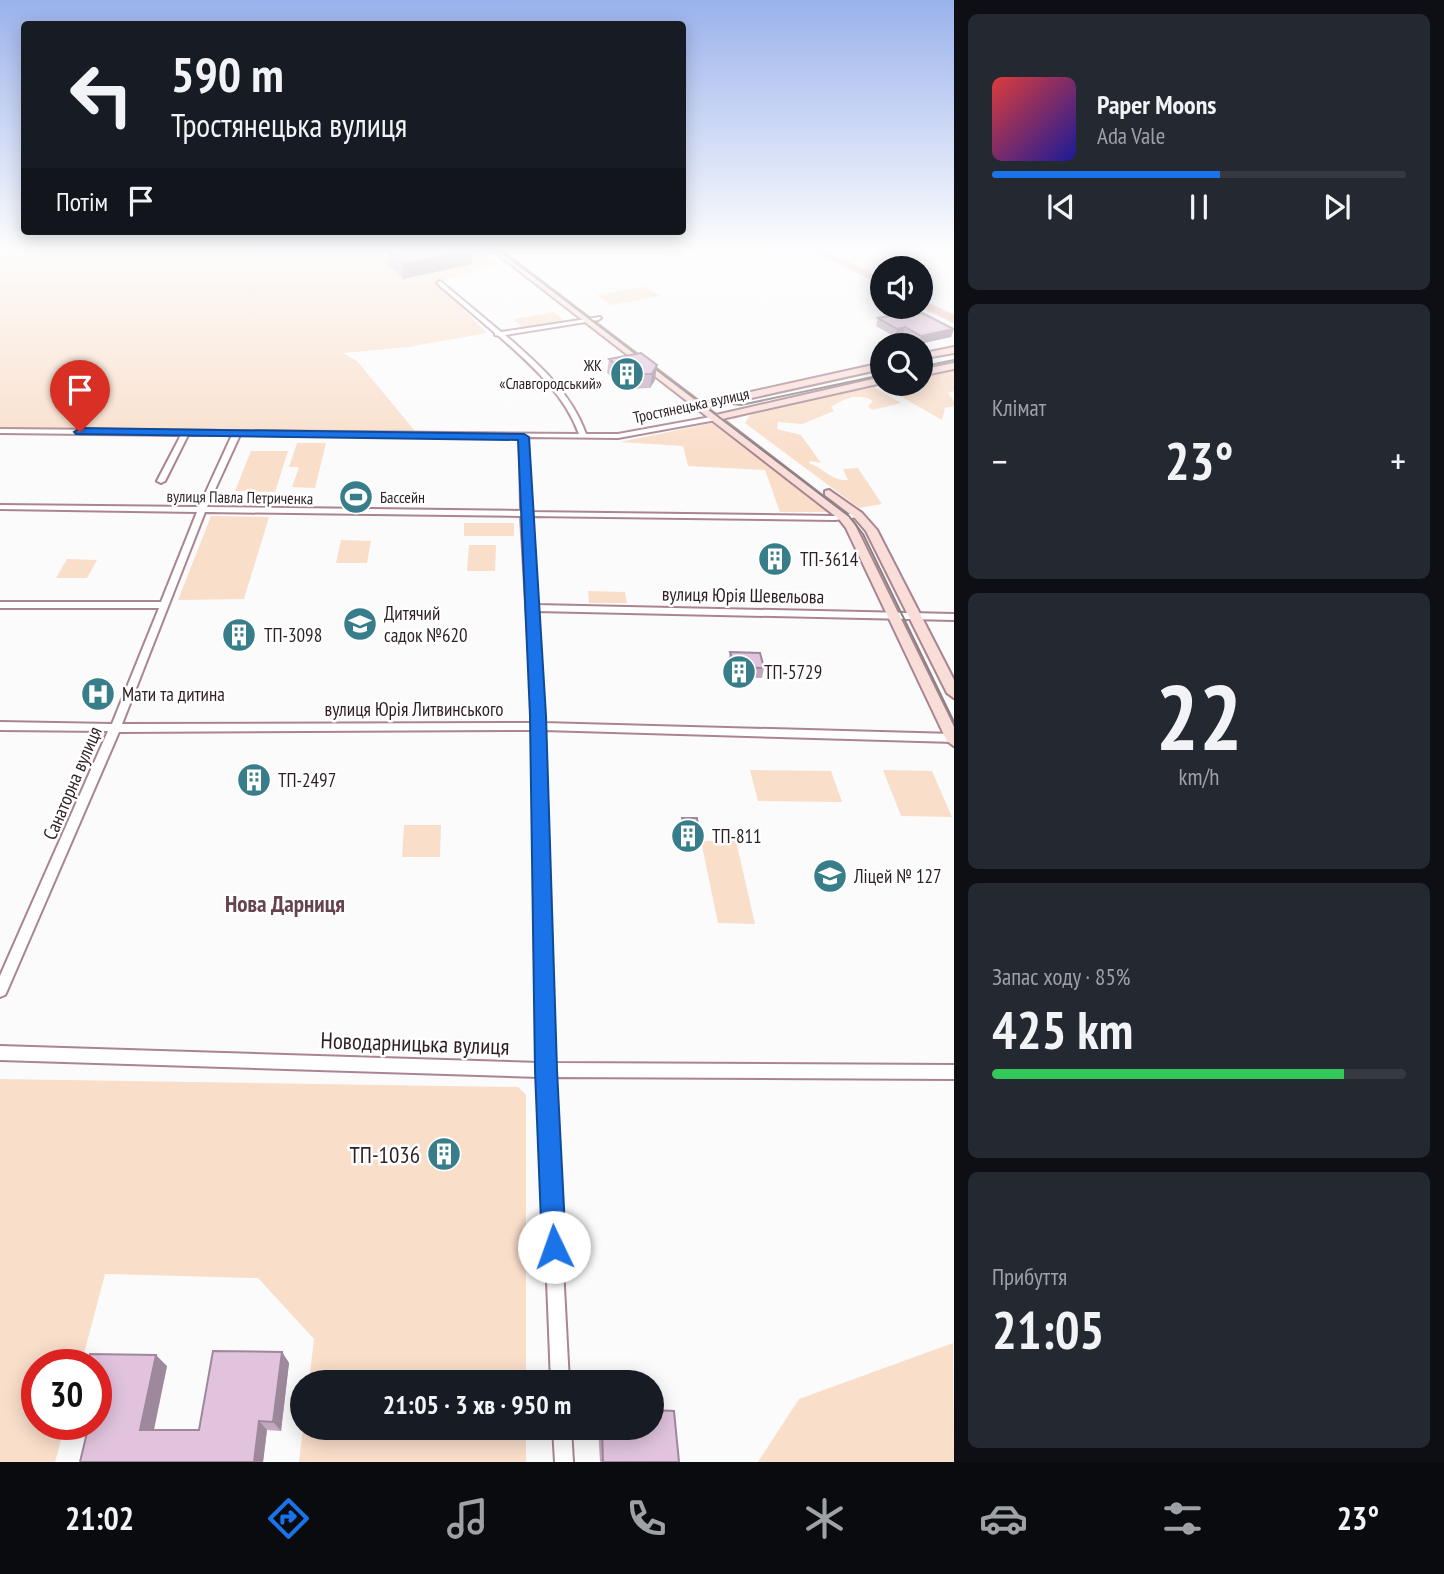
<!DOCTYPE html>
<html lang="uk">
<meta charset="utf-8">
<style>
:root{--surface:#171b24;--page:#242831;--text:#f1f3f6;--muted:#9ea1a6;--line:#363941;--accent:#1a73e8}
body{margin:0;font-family:"PT Sans Narrow",sans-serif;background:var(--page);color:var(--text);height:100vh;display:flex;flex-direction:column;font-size:26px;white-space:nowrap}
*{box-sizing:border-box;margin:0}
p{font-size:23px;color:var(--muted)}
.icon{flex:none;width:38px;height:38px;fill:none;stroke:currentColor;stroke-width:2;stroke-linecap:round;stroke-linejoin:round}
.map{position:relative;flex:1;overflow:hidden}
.panel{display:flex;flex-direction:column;gap:14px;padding:14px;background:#0d0f14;width:490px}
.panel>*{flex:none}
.top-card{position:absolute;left:21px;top:21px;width:665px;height:214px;border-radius:7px;box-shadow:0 4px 18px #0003;background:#171b24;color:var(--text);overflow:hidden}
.fabs{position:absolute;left:870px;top:256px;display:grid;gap:14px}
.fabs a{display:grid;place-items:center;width:63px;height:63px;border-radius:50%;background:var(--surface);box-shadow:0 4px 18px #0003;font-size:35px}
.speed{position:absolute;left:21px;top:1349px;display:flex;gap:14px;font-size:35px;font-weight:700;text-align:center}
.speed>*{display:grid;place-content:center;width:91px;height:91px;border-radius:50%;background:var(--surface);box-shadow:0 4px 18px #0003;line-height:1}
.speed .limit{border:10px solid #d22;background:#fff;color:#111}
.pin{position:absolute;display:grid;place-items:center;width:60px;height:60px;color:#fff;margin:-72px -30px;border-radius:50% 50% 50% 0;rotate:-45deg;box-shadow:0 0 7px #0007}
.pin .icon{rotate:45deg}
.me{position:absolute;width:77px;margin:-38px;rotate:357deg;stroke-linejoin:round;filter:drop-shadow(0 0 5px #0008)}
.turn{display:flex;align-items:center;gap:24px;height:147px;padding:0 35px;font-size:32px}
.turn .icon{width:91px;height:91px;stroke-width:2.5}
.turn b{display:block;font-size:49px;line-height:60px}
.then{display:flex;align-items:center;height:66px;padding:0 35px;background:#0003;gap:14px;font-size:26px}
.big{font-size:52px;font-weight:800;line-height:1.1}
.panel .widget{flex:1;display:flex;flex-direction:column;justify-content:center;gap:10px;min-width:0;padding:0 24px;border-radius:10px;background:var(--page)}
.panel .dial{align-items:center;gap:0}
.dial b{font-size:91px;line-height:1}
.song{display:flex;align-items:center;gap:21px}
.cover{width:84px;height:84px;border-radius:10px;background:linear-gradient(135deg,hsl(0 70% 55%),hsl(240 70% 35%))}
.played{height:7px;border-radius:4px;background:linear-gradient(90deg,var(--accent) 55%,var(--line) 55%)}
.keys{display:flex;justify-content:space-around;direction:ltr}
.heat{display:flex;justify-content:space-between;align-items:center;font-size:38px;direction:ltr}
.charge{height:10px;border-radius:5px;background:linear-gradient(90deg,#34c759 85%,var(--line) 0)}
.trip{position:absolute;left:290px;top:1370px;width:374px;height:70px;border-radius:35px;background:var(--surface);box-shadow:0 4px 18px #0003;font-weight:800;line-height:70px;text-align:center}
.dock{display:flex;height:112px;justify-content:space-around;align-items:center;background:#090b0e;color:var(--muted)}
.dock .icon{width:49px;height:49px}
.dock .selected{color:var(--accent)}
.dock b{font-size:32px;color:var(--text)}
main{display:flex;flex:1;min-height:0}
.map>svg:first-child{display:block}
.green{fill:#f9deca}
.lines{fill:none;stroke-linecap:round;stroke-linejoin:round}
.street-casing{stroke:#aa8590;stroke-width:4}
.secondary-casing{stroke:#aa8590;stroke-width:4}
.primary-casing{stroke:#d9d7d8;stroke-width:3}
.street{fill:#fff;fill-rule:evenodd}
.secondary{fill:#f9ddd9;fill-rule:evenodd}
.primary{fill:#f3bbb3;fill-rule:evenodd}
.tram{stroke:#8a8184;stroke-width:2}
.wall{fill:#c2a8bf}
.shaded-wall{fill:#9e889b}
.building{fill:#e1c3de;stroke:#9e889b;stroke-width:2}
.route{fill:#1a73e8;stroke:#114b97;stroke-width:2}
.labels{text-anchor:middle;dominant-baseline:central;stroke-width:5;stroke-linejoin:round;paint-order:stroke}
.far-poi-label{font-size:16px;fill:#2e1f24;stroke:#fff;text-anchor:end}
.far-street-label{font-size:16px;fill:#2e1f24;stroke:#fff}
.poi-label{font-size:19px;fill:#2e1f24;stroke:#fff;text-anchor:start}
.street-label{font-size:19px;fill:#2e1f24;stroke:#fff}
.quarter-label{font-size:23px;font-weight:bold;fill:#66444f;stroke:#fff}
.near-street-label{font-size:23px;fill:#2e1f24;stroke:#fff}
.near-poi-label{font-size:23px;fill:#2e1f24;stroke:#fff;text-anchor:end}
</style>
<main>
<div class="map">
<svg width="954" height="1462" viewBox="0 0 954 1462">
<rect width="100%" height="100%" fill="#fbfbfb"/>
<path class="green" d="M0,249H481L498,263L438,283L487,333L409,347L343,353L357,361L415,431L30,429L0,427Z
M645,287L661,296L611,305L597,295Z
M554,312L565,321L523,328L513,319Z
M954,371V391L948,393L954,401V406L945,408L942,420L881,385L920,383L921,378Z
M874,387L901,403L872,410L868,406L873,401C860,392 843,399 831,407L834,411L802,424L778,422L777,429L801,435L821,463L811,461L809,463C825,469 831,481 848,480L843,469L858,468L882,504L859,508L745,423L752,412Z
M712,423L831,512H780L765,470L688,466L683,446L620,442Z
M297,443H326L315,488L292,487L299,467H289Z
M251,451H288L275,492L235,491Z
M211,516L269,517L244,599L178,600Z
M464,523H514V536H464Z
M341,540L371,541L367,563H336Z
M469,545H496L495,571H467Z
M67,559L97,560L87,578H56Z
M588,591L625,592L627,603H589Z
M750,770L831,771L842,802L758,801Z
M883,770L932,771L952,817L901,816Z
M404,825H441L440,857H402Z
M701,841H736L755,924L718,923Z
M0,1079L518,1087L526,1095V1382H309L314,1339L258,1278L105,1274L81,1365H37V1424L65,1425L55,1462H0Z
M953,1343L954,1462H758L799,1399Z
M303,1428H526V1462H299Z"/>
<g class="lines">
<g class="street-casing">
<path id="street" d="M440,281L501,332L600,317L601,318L598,320L505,335C537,363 571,392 586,434H618L716,416L720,418L716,420L618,438L528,437L529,512L835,516L858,513L862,515L858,517L835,520L529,516L536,605L954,614V620L536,611L543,723L954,734V742L544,730L553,1063L954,1065V1079L553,1077L569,1382H551L539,1077L0,1060V1046L539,1063L533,730L119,732L7,991L5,995L0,997V976L108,731L0,730V722L112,724L159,608H0V602H161L197,512L0,509V505L199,507L232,435H188L165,481L161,483L157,481L181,435L0,433V429L579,434C564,393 530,364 499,336L495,335V333L438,284L437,283ZM240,435L520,437L521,511L207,507ZM205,512L521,516L533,723L122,724Z
M553,1428H571L573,1462H555Z"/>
</g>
<g class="secondary-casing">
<path id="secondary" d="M491,249H498L701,403L882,363V369L706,408L716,415L882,377V383L722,419L847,515L855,525L954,727V746L947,741L846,528L839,519Z
M954,347V353L920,359V354Z
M954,363V369L920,376V370Z
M829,490L862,513L877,530L954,680V698L947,693L866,531L854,517L825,495V491Z"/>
</g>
<g class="primary-casing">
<path id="primary" d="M811,249H820L882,279V284Z
M920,300L954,316V322L920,306Z"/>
</g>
<use href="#street" class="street"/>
<use href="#secondary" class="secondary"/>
<use href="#primary" class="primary"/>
<path class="tram" d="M498,249L849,516L863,534L954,722
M920,367L954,360
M703,401L741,405L882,375"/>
</g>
<path class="wall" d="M388,250H472V264L403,279L389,265Z
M878,318H898L954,329L951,337L919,344L903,335L895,337L876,326Z
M641,353L655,380L650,388L626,389L607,373L609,359Z
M730,652L764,668L762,678L733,677L728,662Z
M261,771L262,776L259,785H246L244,780Z
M682,818L699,835L697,844H682L680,827Z
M451,1140V1164L437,1163V1160Z
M282,1352L289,1363L281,1431L267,1430L263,1462H80L88,1428L83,1424H96L167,1366L154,1430H199Z
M598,1428H653L679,1462H600Z"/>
<path class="shaded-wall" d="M472,250V264L403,279V264Z
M905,327L903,335L895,337L897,329Z
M954,329L951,337L919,344L921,336Z
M657,365L655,380L650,388L652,374Z
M261,771L262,776L259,785L258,781Z
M282,1352L289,1363L281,1431L273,1422Z
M156,1355L167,1366L152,1438L140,1430Z
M259,1421L267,1430L263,1462H254Z"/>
<path class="building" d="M397,249H471L472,250L403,264L388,250Z
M922,313L954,329L921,336L905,327L897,329L878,318L893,315L898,318Z
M641,353L657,365L652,374H627L609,359Z
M730,652L760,653L764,668L735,667Z
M248,770L261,771L258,781L244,780Z
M682,818H697L699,835L685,834Z
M438,1140H451L450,1160H437Z
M213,1351L282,1352L273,1422L259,1421L254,1462H80L89,1424H96V1365H88L90,1354L156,1355L140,1430H199Z
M653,1410L674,1411L679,1462H603L602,1428H653Z"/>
<linearGradient id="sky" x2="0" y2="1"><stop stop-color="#9ab2ec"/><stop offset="0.55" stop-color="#fdfdfd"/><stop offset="1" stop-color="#fdfdfd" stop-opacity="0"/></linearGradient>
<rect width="954" height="453" fill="url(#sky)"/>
<path class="route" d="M80,428L524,434L529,437L546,716L557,1070L566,1247L563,1256L554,1259L545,1256L542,1247L535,1070L530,716L518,440L76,434L74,432Z"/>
<defs>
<g id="building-disc" transform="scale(1.75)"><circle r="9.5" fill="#377d8a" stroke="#fff"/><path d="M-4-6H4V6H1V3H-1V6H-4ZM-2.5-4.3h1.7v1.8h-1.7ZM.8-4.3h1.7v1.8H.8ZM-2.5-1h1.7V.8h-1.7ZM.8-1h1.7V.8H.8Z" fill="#fff"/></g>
<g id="stadium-disc" transform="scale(1.75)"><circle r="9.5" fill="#377d8a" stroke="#fff"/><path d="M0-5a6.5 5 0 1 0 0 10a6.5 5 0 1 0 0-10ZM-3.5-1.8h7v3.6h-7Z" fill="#fff"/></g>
<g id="school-disc" transform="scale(1.75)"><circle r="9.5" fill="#377d8a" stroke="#fff"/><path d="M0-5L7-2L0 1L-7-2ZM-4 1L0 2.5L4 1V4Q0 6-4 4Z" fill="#fff"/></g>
<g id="hospital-disc" transform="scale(1.75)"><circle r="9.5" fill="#377d8a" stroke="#fff"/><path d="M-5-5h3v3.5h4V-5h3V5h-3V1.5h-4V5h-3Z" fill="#fff"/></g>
</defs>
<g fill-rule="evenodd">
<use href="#building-disc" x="627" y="374"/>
<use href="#stadium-disc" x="356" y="497"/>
<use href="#building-disc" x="775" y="559"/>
<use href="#school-disc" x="360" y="624"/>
<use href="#building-disc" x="239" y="635"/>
<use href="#building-disc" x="739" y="672"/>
<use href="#hospital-disc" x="98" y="694"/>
<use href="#building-disc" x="254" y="780"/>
<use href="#building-disc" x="688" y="836"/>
<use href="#school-disc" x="830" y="876"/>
<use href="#building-disc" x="444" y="1154"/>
</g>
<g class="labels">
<g class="far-poi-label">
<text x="602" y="365">ЖК<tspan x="602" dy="18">«Славгородський»</tspan></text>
<text x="380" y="497" text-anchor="start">Бассейн</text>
</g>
<g class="far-street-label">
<text transform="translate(691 405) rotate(-12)">Тростянецька вулиця</text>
<text transform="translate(240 497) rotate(1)">вулиця Павла Петриченка</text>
</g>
<g class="poi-label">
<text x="800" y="559">ТП-3614</text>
<text x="384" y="613">Дитячий<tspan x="384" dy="22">садок №620</tspan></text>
<text x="264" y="635">ТП-3098</text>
<text x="764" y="672">ТП-5729</text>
<text x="122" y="694">Мати та дитина</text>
<text x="278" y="780">ТП-2497</text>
<text x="712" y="836">ТП-811</text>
<text x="854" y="876">Ліцей № 127</text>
</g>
<g class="street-label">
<text transform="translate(743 595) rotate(1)">вулиця Юрія Шевельова</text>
<text x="414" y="709">вулиця Юрія Литвинського</text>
<text transform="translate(72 783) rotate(-67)">Санаторна вулиця</text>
</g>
<g class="quarter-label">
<text x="285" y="903">Нова Дарниця</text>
</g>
<g class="near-street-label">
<text transform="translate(415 1043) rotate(2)">Новодарницька вулиця</text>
</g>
<g class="near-poi-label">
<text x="420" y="1154">ТП-1036</text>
</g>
</g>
</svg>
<div class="fabs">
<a><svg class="icon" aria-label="sound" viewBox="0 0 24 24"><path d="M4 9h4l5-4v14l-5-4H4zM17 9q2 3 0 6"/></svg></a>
<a><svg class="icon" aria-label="search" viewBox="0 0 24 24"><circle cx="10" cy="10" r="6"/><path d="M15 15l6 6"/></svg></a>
</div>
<div class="speed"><div class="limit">30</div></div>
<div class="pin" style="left:80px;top:432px;background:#d93025"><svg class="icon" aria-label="arrive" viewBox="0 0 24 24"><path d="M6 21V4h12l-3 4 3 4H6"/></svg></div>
<svg class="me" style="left:554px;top:1247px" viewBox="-20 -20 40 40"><circle r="19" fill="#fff"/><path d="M0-13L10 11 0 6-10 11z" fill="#1a73e8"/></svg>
<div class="trip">21:05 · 3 хв · 950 m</div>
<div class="top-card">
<div class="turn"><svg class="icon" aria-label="left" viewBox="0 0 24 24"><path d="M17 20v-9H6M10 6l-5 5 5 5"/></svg><div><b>590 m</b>Тростянецька вулиця</div></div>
<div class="then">Потім<svg class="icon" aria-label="arrive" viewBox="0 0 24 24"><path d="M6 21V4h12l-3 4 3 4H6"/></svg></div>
</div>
</div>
<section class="panel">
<div class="widget">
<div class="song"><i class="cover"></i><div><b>Paper Moons</b><p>Ada Vale</p></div></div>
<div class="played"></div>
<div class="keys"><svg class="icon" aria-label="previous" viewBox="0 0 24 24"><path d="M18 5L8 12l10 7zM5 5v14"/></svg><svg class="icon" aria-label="pause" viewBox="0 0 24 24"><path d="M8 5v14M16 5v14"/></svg><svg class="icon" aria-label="next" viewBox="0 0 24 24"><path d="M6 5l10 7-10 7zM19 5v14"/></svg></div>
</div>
<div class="widget"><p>Клімат</p>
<div class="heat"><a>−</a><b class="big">23°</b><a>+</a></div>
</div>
<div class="widget dial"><b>22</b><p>km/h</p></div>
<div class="widget"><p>Запас ходу · 85%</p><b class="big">425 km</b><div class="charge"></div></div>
<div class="widget"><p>Прибуття</p><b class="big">21:05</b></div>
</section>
</main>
<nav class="dock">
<b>21:02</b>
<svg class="icon selected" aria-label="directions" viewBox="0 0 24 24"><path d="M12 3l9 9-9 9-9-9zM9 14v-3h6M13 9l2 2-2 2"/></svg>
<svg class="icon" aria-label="music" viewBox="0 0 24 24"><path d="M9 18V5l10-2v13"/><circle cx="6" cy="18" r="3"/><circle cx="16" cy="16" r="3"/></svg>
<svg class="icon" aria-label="phone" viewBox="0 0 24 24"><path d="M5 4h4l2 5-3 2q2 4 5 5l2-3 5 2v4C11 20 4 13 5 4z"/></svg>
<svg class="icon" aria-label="climate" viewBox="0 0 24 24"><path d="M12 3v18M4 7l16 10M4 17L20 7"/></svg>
<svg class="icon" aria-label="car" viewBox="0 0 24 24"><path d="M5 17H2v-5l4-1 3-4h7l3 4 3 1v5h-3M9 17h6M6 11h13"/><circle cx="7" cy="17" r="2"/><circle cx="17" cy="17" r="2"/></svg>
<svg class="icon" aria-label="filters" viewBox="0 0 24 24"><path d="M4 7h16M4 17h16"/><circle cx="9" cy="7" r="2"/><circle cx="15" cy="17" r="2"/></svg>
<b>23°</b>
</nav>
